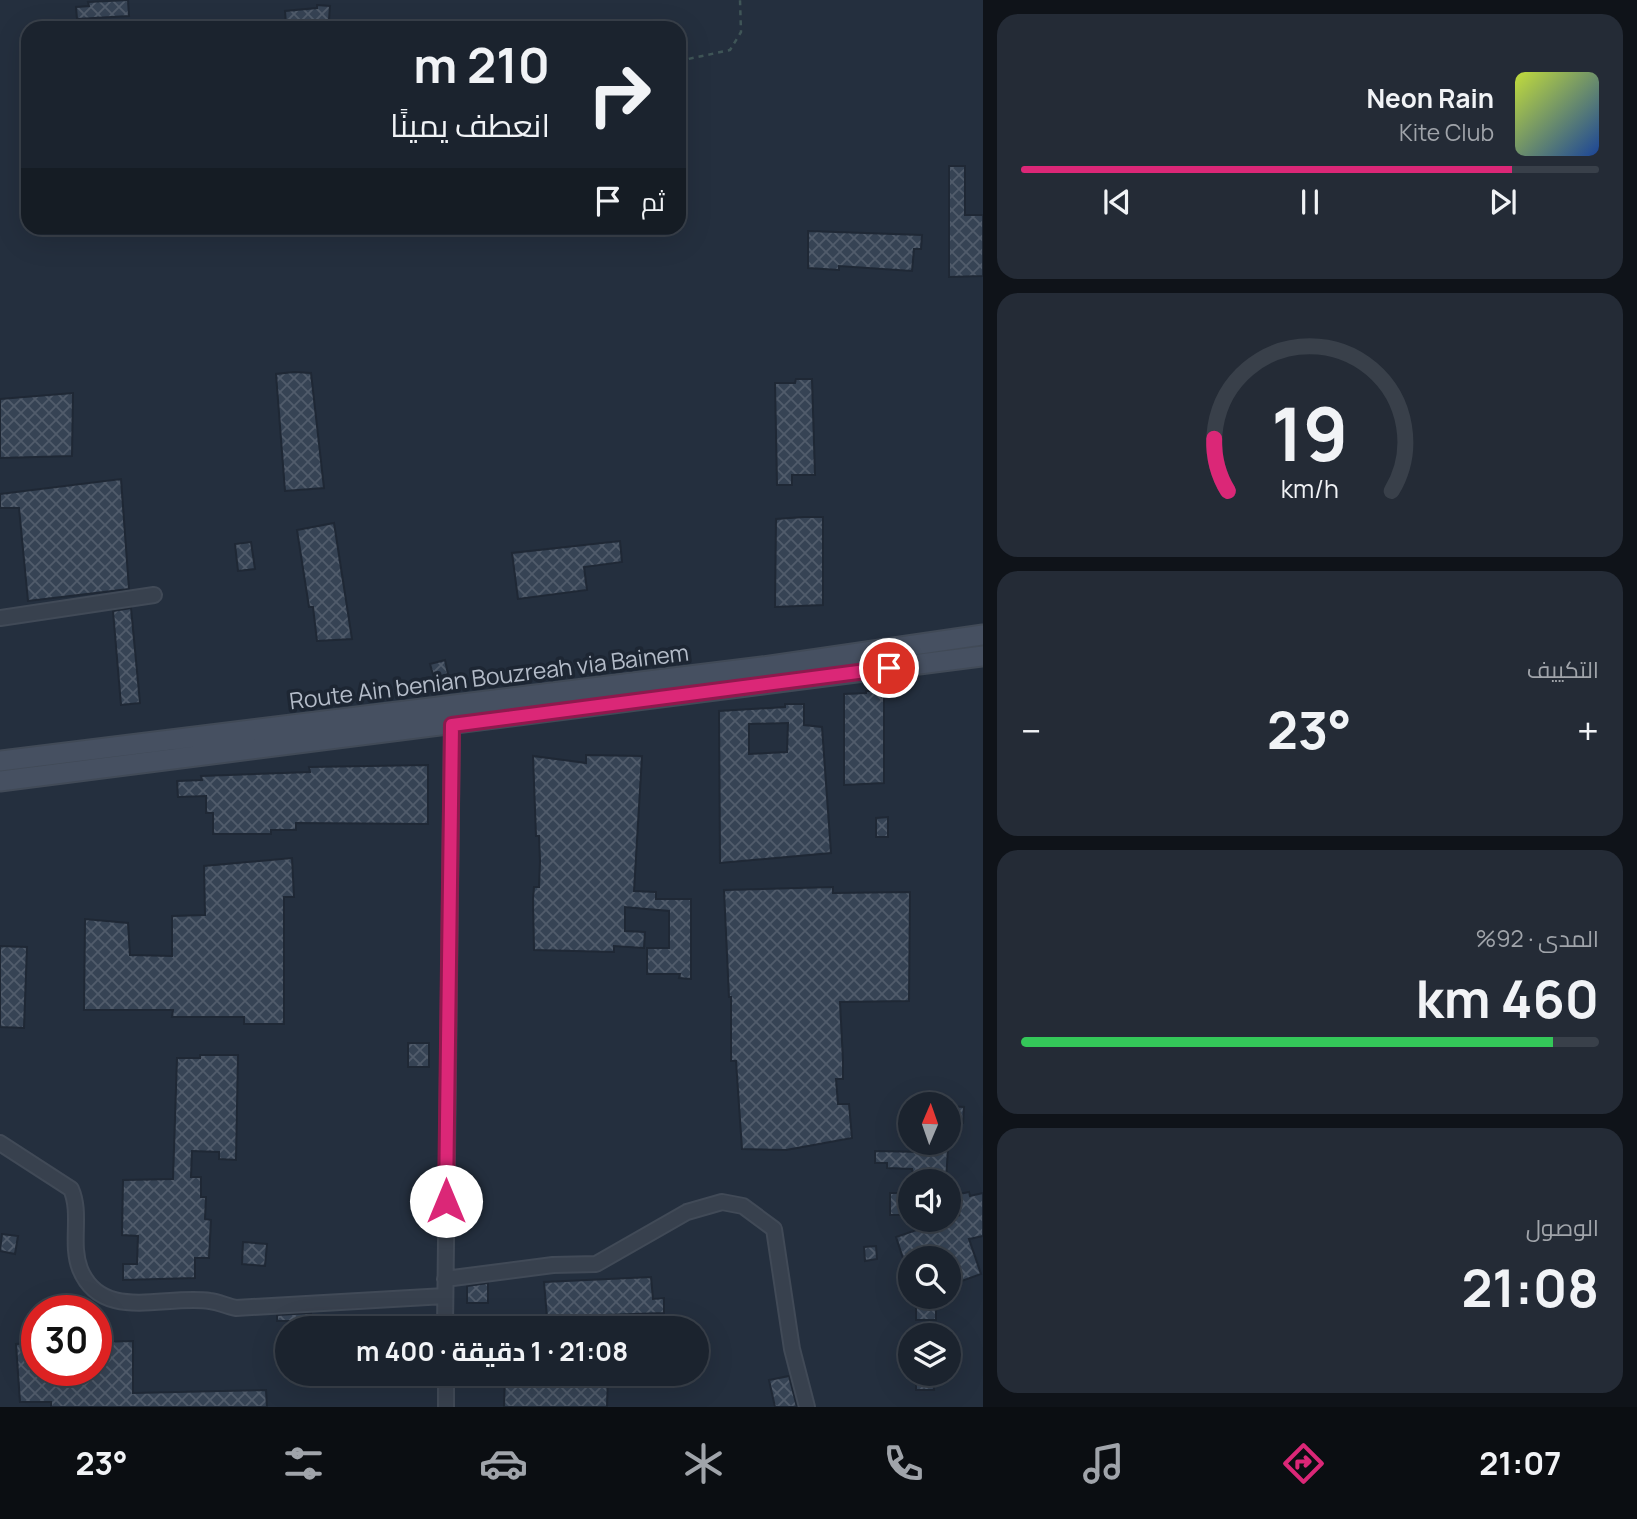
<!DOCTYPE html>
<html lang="ar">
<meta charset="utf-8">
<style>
:root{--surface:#1b232e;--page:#242b36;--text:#f1f3f6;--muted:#a0a4aa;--line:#39404a;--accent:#db2777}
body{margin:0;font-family:Manrope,Cairo,sans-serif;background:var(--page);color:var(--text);direction:rtl;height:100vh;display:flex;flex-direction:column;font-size:26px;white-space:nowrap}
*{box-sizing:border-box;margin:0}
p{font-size:23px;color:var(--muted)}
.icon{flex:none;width:38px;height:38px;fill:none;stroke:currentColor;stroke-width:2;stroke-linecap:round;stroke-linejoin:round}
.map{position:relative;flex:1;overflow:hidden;direction:ltr}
.drawer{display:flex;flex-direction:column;gap:14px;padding:14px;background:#0f1319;width:654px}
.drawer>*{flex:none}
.top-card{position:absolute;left:21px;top:21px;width:665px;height:214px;border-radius:21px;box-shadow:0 7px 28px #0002,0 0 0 2px var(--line);direction:rtl;background:#1b232e;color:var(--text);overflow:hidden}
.needle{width:46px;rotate:2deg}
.tools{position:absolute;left:898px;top:1092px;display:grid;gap:14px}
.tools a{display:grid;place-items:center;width:63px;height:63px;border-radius:50%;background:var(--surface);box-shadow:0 7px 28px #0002,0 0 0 2px var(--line);font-size:35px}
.speed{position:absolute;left:21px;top:1295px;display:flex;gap:14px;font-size:35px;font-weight:700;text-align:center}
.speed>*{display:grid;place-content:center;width:91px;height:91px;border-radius:50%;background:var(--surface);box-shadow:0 7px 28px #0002,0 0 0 2px var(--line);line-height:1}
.speed .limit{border:10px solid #d22;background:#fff;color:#111}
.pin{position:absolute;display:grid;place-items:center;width:60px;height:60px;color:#fff;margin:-30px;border:4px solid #fff;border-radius:50%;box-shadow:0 2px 7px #0007}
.me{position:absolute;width:77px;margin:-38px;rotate:0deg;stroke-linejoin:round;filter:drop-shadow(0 0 5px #0008)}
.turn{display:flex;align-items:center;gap:24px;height:147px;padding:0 21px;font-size:32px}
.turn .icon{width:91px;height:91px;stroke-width:2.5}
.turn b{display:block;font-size:49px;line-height:60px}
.then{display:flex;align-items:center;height:66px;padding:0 21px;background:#0003;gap:14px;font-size:26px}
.big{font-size:52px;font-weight:700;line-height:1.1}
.drawer .widget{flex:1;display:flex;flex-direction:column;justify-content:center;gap:10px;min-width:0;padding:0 24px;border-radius:21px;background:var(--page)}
.drawer .dial{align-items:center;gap:0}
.dial svg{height:182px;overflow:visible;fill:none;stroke:var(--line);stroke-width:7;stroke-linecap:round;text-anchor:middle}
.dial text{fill:var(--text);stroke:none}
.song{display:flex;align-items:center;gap:21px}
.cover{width:84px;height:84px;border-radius:10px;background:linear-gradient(135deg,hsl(70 70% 55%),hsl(220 70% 35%))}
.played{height:7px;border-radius:4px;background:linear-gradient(90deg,var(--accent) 85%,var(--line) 85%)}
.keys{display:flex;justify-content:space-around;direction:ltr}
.heat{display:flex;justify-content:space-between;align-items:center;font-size:38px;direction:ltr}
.charge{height:10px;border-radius:5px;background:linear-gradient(90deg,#34c759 92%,var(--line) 0)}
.trip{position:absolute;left:275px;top:1316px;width:434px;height:70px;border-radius:35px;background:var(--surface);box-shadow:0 7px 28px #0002,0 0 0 2px var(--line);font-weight:700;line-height:70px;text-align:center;direction:rtl}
.menu{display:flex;height:112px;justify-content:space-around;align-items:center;background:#0b0e12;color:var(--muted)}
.menu .icon{width:49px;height:49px}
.menu .on{color:var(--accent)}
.menu b{font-size:32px;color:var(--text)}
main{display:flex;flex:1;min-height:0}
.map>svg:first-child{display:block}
.building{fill:url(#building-cross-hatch);stroke:#1f2835;stroke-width:2;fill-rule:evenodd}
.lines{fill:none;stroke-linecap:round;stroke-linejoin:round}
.street-casing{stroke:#414a57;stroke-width:18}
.secondary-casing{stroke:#414a57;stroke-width:23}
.path{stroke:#3f5557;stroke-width:2.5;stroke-dasharray:5 5;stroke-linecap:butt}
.street{stroke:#38414e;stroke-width:14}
.secondary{stroke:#465061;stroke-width:19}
.route-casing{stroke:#8e194d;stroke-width:18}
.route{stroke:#db2777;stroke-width:12}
.labels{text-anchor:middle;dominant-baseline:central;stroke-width:7;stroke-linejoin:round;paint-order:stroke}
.street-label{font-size:23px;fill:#b4bcc9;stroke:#1d2633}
</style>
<main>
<section class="drawer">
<div class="widget">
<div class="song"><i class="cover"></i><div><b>Neon Rain</b><p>Kite Club</p></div></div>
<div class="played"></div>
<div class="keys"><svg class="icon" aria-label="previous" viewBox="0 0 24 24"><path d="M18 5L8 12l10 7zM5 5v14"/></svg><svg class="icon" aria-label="pause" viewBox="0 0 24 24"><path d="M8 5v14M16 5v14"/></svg><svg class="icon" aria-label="next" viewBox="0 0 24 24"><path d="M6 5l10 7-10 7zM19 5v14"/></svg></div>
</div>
<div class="widget dial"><svg viewBox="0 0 100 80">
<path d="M14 69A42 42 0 1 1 86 69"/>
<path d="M14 69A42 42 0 0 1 8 46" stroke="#db2777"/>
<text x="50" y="56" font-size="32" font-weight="700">19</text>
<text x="50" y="72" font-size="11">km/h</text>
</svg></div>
<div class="widget"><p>التكييف</p>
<div class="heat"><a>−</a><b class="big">23°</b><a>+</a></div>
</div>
<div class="widget"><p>المدى · 92%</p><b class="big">460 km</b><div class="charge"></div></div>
<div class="widget"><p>الوصول</p><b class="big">21:08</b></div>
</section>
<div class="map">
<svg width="983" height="1407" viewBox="0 0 983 1407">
<defs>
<pattern id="building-cross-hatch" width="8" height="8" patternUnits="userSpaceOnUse" patternTransform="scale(1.75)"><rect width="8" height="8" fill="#364354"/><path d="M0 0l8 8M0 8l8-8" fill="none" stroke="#515c6b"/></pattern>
</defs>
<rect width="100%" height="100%" fill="#242f3e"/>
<path class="building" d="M128,0L129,16L77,19L76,7L89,6L88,2Z
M317,5L330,6L329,20L286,24L285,11L317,8Z
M949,166H965V215H983V276L949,277Z
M808,231L922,235L921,249H914L912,271L839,266V270L808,268Z
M294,372L311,373L324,488L285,491L276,374Z
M796,379H812L815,475H792V485H777L775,383H795Z
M73,393L72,456L0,458V399Z
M121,479L129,589L28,601L19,508H0V494Z
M804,517H823V605L775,607L776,519Z
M334,523L352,639L317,641L313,607H309L297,530Z
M620,541L622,562L584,567L587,590L518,599L512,553Z
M251,542L255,569L238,571L235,544Z
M131,608L140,703L121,705L113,611Z
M445,660L448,674L434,678L430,664Z
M866,691H884V783L844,785V694L866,693Z
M785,704H804V725L822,727L831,853L720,863L719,711L785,707ZM788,723L787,752L749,754V724Z
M586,755L642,756L634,891L656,892V899H691V979L679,978L680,974H647V948H669V911L625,907V931L645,932L644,948L614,946V952L534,950L533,900L534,887H539L540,861L539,836H536L533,756L586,763Z
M428,765V824L296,823V830H271V834H213V813H206V796L178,797L177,781L202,780L201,776L310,772L309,767Z
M888,817V837H876V818Z
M292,858L294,897H284V1024H244V1017H172L173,1010H84L85,919L128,923L130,955L172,956V916L205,915L204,866Z
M833,887V893L910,892L909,1001L840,1002L843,1061V1079H836L838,1104H849L852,1138L786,1150L742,1149L736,1061H731V997H729L724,890Z
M0,946L27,947L24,1028L0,1027Z
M408,1043H429V1067H408Z
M200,1055H238L236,1160L219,1159V1152L192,1151L191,1177H201V1197H206L205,1219L211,1220L209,1258H195V1278L123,1280V1264H137L138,1236L122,1235L123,1180L173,1179L177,1058H200Z
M948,1106L964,1107L963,1123H948Z
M924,1147L948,1148L946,1181H914L912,1169L887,1168V1163H875V1151L924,1152Z
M969,1192L970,1196L983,1193V1236L969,1239L981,1274L959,1282L949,1253L924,1258H903L896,1237L960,1215H954L950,1196Z
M890,1193H910V1215H890Z
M2,1234L18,1236L15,1254L0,1251Z
M243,1242L267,1244L265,1266L242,1264Z
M876,1246L877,1259L865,1261L864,1247Z
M651,1277L653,1299L664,1298V1313L547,1317L544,1282Z
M488,1283V1303H467V1286Z
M916,1297H936V1320H916Z
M311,1313V1321H277V1315Z
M133,1341V1393L266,1390L267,1407H51V1402H20L16,1344L37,1343V1370H96V1342Z
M505,1374H608L607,1407H504Z
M916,1374H933L934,1390H916Z
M789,1376L797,1407H775L769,1380Z"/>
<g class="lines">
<g class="street-casing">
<path id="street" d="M0,618L154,595
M0,1143L71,1189C82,1214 70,1243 80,1269C102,1323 165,1294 210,1301C218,1302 227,1306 236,1308L445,1296
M445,1279L553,1265L596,1264L687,1212L722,1202L743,1206L774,1229L792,1349L807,1407
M445,1328L452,725
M446,1374V1407"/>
</g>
<g class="secondary-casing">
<path id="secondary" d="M0,761L762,667L983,635
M0,781L983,656"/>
</g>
<path class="path" d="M679,61L730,50L741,32L740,0"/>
<use href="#street" class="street"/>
<use href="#secondary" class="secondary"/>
</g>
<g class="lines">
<g class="route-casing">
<path id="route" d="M446,1201L452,725L889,668"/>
</g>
<use href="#route" class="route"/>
</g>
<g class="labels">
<g class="street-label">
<text transform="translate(489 676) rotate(-7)">Route Ain benian Bouzreah via Bainem</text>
</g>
</g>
</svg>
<div class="tools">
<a><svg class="needle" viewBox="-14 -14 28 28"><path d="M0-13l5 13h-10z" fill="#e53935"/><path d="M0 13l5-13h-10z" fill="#a0a4aa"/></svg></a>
<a><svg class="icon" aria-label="sound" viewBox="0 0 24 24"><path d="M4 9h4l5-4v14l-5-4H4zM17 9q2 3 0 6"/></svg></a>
<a><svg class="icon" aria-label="search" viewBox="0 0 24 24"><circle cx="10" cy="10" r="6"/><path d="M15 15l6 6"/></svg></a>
<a><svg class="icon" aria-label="layers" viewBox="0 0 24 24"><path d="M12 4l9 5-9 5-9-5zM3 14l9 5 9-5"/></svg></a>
</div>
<div class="speed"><div class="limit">30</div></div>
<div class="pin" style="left:889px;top:668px;background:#d93025"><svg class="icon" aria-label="arrive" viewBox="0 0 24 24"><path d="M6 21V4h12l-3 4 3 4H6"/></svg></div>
<svg class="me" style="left:446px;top:1201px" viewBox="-20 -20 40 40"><circle r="19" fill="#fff"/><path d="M0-13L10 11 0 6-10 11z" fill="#db2777"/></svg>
<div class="trip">21:08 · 1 دقيقة · 400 m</div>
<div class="top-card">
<div class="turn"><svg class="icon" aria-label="right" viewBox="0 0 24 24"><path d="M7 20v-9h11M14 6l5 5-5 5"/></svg><div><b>210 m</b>انعطف يمينًا</div></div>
<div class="then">ثم<svg class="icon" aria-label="arrive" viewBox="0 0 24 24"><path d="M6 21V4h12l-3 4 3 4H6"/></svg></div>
</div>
</div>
</main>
<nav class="menu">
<b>21:07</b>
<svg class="icon on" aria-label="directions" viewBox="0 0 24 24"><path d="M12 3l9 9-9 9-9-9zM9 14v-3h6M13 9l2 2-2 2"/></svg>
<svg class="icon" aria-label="music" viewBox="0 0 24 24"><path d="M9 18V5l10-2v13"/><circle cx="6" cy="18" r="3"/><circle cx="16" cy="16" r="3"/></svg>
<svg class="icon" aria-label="phone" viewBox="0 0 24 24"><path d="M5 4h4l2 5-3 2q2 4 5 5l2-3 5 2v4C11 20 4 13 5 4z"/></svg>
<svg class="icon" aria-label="climate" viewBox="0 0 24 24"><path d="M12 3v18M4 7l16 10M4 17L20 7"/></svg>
<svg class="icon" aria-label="car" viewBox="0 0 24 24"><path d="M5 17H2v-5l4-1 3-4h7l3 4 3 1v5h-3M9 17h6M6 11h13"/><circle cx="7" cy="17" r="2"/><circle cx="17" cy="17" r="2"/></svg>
<svg class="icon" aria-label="filters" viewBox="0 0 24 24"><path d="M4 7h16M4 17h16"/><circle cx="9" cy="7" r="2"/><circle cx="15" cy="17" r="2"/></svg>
<b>23°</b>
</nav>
